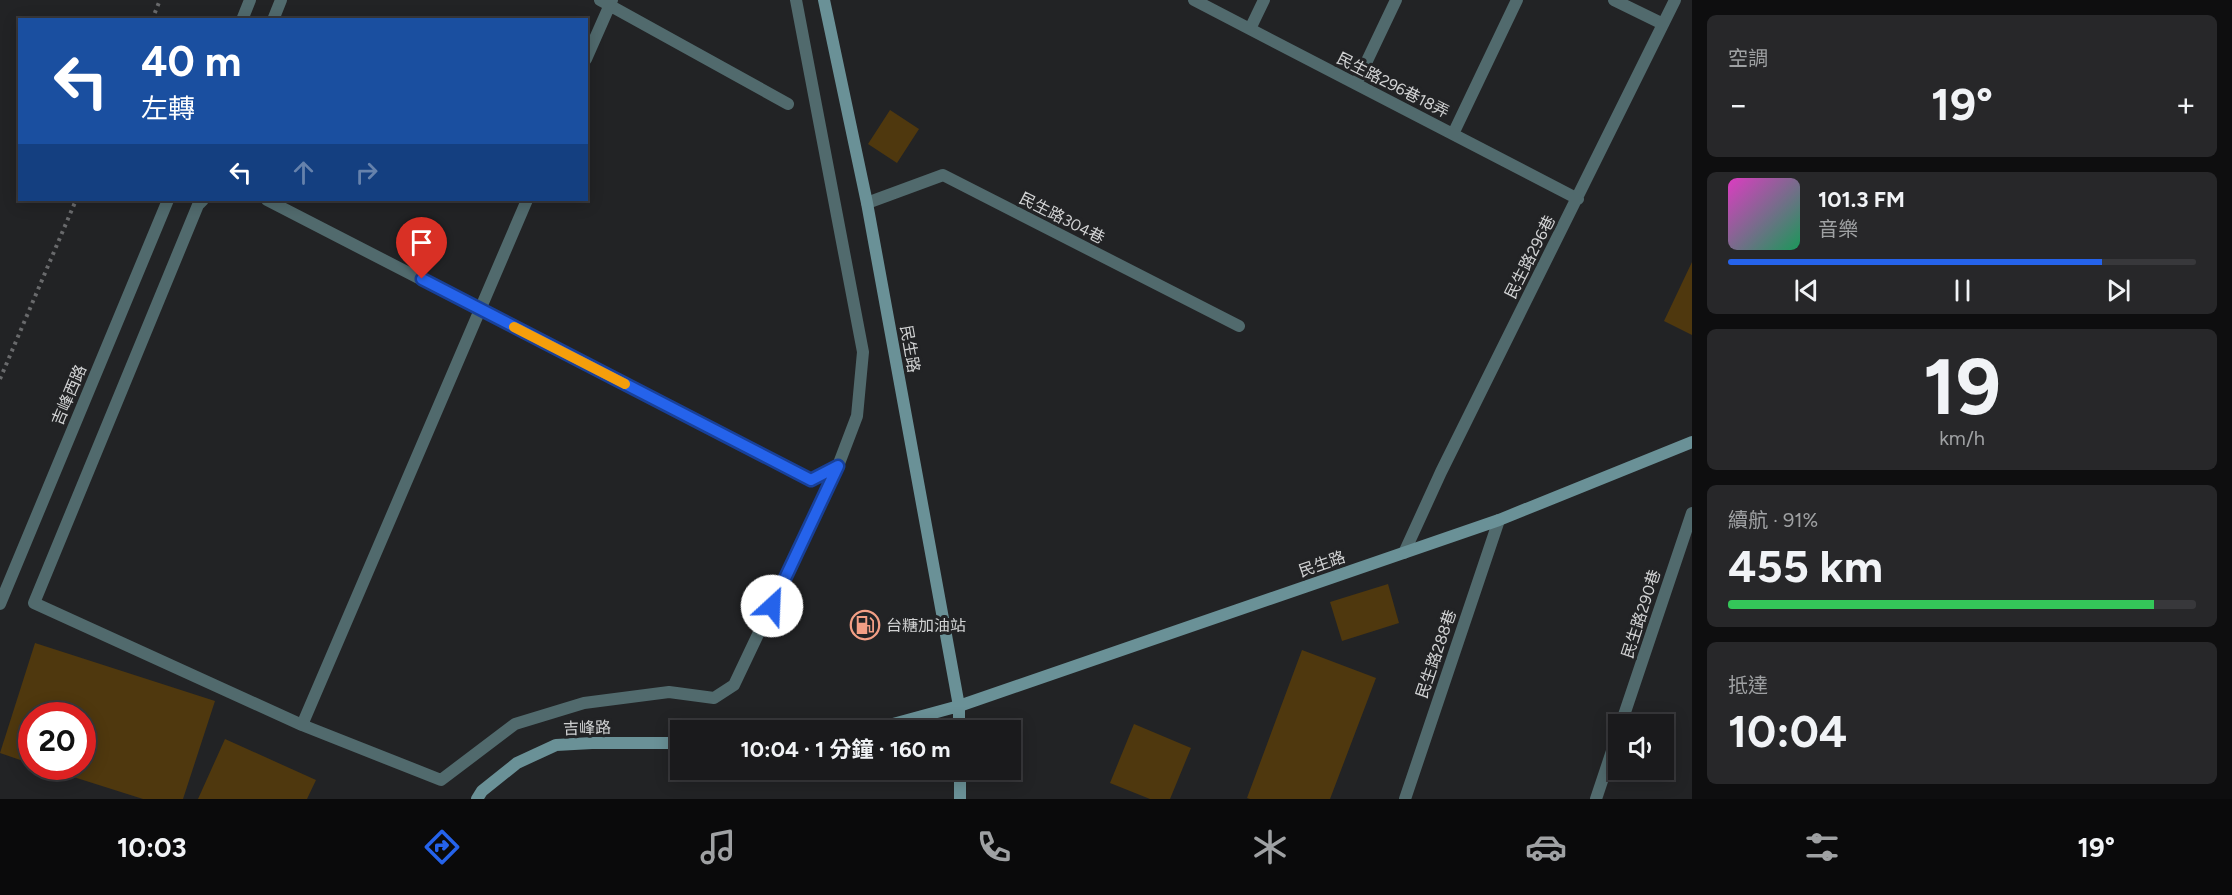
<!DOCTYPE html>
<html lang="zh-TW">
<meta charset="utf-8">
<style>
:root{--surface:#1a1a1c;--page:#272729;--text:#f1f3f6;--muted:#9fa1a3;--line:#38383b;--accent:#2563eb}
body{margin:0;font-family:Figtree,"Noto Sans TC",sans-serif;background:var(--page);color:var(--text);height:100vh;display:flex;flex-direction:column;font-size:22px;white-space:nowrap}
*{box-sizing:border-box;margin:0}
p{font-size:20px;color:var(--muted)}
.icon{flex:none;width:33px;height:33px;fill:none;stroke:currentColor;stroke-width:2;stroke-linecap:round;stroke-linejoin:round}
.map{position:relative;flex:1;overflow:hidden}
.details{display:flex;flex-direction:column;gap:15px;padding:15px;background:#0e0e0f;width:540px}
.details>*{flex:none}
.guide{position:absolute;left:18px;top:18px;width:570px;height:183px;border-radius:0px;box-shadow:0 3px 15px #0003,0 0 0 2px var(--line);background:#1a4fa0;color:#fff;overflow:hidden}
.fabs{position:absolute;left:1608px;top:714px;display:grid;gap:12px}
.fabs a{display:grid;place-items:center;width:66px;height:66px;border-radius:0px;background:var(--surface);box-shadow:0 3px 15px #0003,0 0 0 2px var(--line);font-size:30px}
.speed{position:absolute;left:18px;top:702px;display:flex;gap:12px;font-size:30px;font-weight:700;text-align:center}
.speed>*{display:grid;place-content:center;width:78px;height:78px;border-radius:50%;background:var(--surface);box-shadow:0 3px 15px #0003,0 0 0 2px var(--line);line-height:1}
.speed .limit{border:9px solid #d22;background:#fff;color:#111}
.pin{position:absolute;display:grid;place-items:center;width:51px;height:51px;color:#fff;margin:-62px -26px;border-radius:50% 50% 50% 0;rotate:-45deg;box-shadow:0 0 6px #0007}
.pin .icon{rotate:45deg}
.me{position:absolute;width:66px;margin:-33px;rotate:25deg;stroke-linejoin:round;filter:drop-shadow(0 0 4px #0008)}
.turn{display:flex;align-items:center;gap:21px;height:126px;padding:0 24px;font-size:27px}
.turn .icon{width:78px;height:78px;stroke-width:2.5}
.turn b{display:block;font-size:42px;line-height:51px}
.lanes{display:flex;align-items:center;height:57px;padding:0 24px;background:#0003;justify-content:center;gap:30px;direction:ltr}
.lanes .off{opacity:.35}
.big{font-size:45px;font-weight:700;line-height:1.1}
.details .card{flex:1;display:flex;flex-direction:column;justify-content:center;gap:9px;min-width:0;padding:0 21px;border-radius:9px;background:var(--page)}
.details .dial{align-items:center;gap:0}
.dial b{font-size:78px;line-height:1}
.song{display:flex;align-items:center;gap:18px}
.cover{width:72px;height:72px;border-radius:9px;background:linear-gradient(135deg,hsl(310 70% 55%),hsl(150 70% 35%))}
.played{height:6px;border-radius:3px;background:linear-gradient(90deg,var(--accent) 80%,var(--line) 80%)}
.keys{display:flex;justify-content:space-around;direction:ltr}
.heat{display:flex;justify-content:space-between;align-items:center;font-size:33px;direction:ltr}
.charge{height:9px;border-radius:4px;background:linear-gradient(90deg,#34c759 91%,var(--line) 0)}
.trip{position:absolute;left:670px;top:720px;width:351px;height:60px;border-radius:0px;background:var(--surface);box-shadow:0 3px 15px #0003,0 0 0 2px var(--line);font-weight:700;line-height:60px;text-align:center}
.tab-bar{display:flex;height:96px;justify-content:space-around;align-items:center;background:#0a0a0b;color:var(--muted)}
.tab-bar .icon{width:42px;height:42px}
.tab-bar .active{color:var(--accent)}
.tab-bar b{font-size:27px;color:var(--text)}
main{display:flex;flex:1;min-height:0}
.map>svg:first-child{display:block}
.building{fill:#4f380e}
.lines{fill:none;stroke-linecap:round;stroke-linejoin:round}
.path{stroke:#696a6c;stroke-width:4;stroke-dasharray:3 4.5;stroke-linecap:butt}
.lane{stroke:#516a6d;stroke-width:12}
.street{stroke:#516a6d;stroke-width:12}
.secondary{stroke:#6a9197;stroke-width:12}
.route-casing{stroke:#184099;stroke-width:15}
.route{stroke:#2563eb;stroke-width:10}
.slow{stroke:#f59e0b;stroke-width:10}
.labels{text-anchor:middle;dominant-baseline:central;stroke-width:6;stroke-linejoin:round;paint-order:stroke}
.street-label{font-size:16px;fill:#d1d2d3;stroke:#222325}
.poi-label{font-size:16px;fill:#d1d2d3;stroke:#222325;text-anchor:start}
</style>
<main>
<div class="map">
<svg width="1692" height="799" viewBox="0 0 1692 799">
<rect width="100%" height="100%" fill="#222325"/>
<path class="building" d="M890,110L919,129L897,163L868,144Z
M1692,262V335L1664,321Z
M1388,584L1399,623L1342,641L1330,602Z
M35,643L215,701L183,799H143L42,767L82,766V716H32V764L0,753Z
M1302,650L1376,678L1330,799H1250L1247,798Z
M1134,724L1191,748L1170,799H1150L1110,783Z
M225,739L316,780L307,799H198Z"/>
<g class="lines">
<path class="path" d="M152,20L160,0
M0,379L76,200"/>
<path class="lane" d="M600,0L788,104
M273,20L281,0
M586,59L612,0
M203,200L198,205L34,603L302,725L441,780L515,724L584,703L669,692L714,698L734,685L838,466L857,416L863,352L796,0
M267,200L811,480L838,466
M867,203L943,175L1239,326
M302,725L527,200"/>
<path class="street" d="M1194,0L1578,199
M1614,0L1663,24
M242,20L250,0
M1250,29L1264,0
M1356,84L1396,0
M1453,134L1517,0
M1404,553L1441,472L1675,0
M0,604L168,200
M1621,724L1692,513
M1405,799L1499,520
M1596,799L1618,733"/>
<path class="secondary" d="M824,0L867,203L959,706V730
M871,730L959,706L1499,520L1692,442
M960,770V799
M477,799L482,791L517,763L556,745L592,743H681"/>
</g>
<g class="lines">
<g class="route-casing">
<path id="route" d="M422,279L811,480L838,466L772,606"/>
</g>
<use href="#route" class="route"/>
<path class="slow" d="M514,327L625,384"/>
</g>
<defs>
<g id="fuel-ring" transform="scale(1.5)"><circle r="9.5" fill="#222325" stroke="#f39f85" stroke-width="1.5"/><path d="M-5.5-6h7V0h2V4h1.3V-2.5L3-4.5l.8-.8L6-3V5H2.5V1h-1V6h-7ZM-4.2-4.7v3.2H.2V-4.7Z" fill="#f39f85"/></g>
</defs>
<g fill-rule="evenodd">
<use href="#fuel-ring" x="865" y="625"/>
</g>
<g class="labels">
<g class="street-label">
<text transform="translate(1393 85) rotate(27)">民生路296巷18弄</text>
<text transform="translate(1062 218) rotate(27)">民生路304巷</text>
<text transform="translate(1530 257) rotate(-63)">民生路296巷</text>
<text transform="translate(910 349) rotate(80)">民生路</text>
<text transform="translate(69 395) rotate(-67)">吉峰西路</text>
<text transform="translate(1322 564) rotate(-19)">民生路</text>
<text transform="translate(1641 614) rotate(-72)">民生路290巷</text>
<text transform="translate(1436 654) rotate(-71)">民生路288巷</text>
<text transform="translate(587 728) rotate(-2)">吉峰路</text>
</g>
<g class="poi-label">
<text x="886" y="625">台糖加油站</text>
</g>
</g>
</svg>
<div class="fabs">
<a><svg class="icon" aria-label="sound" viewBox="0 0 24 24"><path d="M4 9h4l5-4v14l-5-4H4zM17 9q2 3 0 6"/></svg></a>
</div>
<div class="speed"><div class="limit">20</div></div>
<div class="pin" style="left:422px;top:279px;background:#d93025"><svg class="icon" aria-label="arrive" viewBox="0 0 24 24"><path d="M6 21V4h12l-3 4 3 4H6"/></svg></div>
<svg class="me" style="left:772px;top:606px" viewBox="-20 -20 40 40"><circle r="19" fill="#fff"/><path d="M0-13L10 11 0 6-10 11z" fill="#2563eb"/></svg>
<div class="trip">10:04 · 1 分鐘 · 160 m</div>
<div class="guide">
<div class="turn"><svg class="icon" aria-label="left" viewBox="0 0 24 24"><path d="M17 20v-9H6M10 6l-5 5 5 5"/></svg><div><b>40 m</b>左轉</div></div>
<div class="lanes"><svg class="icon" aria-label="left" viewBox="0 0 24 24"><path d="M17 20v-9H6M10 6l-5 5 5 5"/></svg><svg class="icon off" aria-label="ahead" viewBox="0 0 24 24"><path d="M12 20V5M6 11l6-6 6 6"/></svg><svg class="icon off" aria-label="right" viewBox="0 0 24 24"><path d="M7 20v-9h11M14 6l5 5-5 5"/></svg></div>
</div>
</div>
<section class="details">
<div class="card"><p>空調</p>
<div class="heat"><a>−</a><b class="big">19°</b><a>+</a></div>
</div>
<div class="card">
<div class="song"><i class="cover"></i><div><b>101.3 FM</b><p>音樂</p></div></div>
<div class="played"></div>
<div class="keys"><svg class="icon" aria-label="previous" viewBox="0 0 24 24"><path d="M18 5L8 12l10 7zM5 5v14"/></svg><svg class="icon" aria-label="pause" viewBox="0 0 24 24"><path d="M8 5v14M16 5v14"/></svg><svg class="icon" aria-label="next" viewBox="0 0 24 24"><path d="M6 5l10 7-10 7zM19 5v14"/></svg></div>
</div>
<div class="card dial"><b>19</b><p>km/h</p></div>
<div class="card"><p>續航 · 91%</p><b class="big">455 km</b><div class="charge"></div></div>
<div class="card"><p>抵達</p><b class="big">10:04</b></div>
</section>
</main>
<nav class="tab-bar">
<b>10:03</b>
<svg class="icon active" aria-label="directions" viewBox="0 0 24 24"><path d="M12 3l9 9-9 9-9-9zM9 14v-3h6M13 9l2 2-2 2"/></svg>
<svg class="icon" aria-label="music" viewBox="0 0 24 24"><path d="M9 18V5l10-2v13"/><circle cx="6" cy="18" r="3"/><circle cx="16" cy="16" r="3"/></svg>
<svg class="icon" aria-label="phone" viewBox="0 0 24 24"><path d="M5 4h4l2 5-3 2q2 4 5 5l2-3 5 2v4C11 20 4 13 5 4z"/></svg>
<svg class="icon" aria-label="climate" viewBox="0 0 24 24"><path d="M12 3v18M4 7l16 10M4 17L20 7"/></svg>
<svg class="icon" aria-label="car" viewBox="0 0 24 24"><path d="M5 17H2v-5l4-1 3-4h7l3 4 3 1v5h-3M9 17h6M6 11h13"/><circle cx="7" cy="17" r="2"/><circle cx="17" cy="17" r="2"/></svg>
<svg class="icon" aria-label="filters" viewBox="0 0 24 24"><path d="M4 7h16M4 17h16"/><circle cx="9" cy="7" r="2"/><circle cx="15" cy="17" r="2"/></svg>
<b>19°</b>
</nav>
